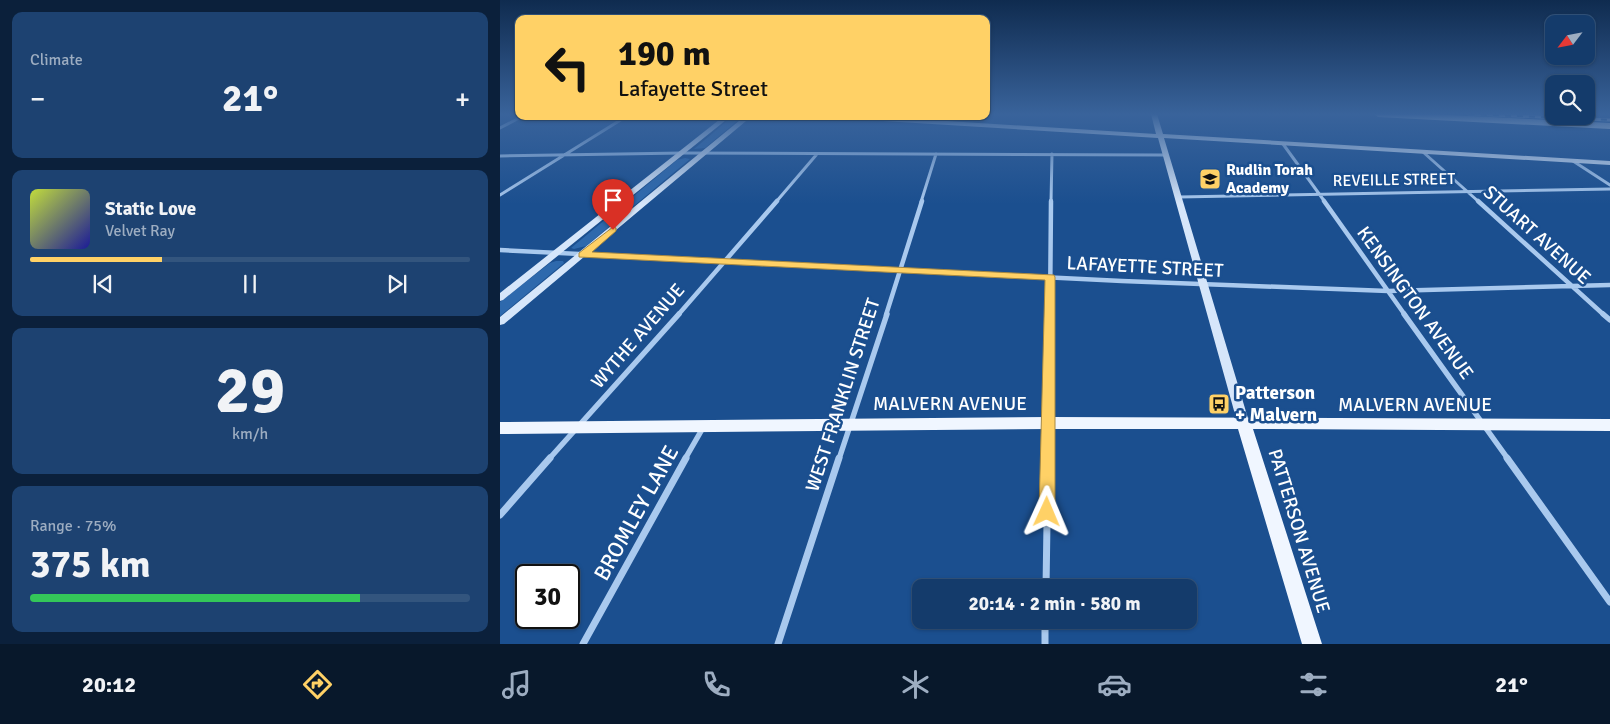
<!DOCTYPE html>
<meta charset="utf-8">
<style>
:root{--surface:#143b6b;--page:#1d4271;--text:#f1f3f6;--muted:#9dadc1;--line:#33557e;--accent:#ffd166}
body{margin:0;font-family:Signika,sans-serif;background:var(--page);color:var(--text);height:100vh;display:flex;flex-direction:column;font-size:19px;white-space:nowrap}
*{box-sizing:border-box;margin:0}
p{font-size:16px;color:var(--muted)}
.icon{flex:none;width:28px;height:28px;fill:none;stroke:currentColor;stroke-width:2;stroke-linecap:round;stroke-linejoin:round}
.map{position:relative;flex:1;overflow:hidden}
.side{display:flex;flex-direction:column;gap:12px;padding:12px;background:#0b203b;width:500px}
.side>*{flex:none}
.guide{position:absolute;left:15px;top:15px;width:475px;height:105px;border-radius:10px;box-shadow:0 1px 4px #0004,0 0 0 1px var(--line);background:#ffd166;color:#111;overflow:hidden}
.needle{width:32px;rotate:238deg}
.fabs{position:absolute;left:1045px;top:15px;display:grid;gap:10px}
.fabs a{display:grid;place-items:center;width:50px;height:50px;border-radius:10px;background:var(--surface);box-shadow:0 1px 4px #0004,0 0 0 1px var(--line);font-size:25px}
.speed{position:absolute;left:15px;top:564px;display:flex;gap:10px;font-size:25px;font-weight:700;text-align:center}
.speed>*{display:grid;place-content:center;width:65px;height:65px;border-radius:50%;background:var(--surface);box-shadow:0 1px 4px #0004,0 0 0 1px var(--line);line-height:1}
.speed .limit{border:2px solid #111;border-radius:8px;background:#fff;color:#111}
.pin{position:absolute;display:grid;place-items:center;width:42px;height:42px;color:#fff;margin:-51px -21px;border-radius:50% 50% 50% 0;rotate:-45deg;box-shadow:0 0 5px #0007}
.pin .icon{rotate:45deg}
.me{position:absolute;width:55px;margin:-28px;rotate:1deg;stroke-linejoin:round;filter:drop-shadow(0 0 4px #0008)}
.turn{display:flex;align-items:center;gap:18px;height:105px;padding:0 20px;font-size:22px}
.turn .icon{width:65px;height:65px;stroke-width:2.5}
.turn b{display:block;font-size:35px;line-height:42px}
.big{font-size:38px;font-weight:700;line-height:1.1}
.side .widget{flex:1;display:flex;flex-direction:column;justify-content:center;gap:8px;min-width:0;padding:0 18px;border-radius:10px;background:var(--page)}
.side .dial{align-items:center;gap:0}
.dial b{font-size:65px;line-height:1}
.song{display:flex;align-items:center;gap:15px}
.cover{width:60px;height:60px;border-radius:8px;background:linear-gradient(135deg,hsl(70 70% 55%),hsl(240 70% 35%))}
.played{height:5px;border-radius:2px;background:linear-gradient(90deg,var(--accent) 30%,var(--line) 30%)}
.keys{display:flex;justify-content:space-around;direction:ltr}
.heat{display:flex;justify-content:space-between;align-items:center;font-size:28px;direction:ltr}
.charge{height:8px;border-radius:4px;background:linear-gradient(90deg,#34c759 75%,var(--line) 0)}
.trip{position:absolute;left:412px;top:579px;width:285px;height:50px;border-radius:10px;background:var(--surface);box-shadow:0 1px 4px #0004,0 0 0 1px var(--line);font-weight:700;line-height:50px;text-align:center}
.tab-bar{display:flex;height:80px;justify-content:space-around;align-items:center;background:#08182b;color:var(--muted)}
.tab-bar .icon{width:35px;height:35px}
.tab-bar .current{color:var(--accent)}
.tab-bar b{font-size:22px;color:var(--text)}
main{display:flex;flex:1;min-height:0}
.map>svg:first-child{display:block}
.green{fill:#2e69ad}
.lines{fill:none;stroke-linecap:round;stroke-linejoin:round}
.street-far3{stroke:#a9c9ee;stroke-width:3}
.street-far2{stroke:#a9c9ee;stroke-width:4.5}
.street-far1{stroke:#a9c9ee;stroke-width:5.5}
.street{stroke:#a9c9ee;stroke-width:7}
.secondary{fill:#d6e6fa;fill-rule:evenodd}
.primary{fill:#f0f6ff;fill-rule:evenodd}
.highway{fill:#fff;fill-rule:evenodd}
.rail-casing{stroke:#fff;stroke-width:3}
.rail{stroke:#1b4f8f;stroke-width:2;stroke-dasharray:6;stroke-linecap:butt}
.route{fill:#ffd166;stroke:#a68842}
.labels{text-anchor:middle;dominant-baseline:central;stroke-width:5;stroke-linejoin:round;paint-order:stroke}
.far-poi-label{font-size:16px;font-weight:bold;fill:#fff;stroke:#1b4f8f;text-anchor:start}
.far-street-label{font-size:16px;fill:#fff;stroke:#1b4f8f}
.street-label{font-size:19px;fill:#fff;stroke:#1b4f8f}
.poi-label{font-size:19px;font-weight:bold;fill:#fff;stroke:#1b4f8f;text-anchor:start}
.near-street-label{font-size:22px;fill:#fff;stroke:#1b4f8f}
</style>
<main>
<section class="side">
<div class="widget"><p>Climate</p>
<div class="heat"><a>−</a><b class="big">21°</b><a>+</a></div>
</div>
<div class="widget">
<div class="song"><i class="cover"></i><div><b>Static Love</b><p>Velvet Ray</p></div></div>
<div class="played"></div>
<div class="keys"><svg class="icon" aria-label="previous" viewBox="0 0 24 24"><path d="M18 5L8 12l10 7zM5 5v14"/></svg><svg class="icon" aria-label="pause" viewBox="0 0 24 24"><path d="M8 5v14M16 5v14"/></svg><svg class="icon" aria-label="next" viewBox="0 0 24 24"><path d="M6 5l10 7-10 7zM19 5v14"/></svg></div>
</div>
<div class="widget dial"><b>29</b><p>km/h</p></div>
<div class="widget"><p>Range · 75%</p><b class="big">375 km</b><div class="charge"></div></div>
</section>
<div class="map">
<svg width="1110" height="644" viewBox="0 0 1110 644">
<rect width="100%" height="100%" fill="#1b4f8f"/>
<path class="green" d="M233,116H243L205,148L194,149Z
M185,158L190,159L86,246L74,249L71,248L177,160Z
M56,261H63L64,263L0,316V302L50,263Z"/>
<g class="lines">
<path class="street-far3" d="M0,128L23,116
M783,144L825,202
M923,152L979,202
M0,156L182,153L666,155
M1073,161L1110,185
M0,195L127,116
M679,197L1110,189
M276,202L317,154
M421,202L436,154
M551,202L552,154"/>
<path class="street-far2" d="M824,201L905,315
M978,201L1104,315
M0,250L622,281L888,291L1110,285
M178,315L277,201
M386,315L422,201
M550,315L551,201"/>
<path class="street-far1" d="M904,314L1008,459
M1103,314L1110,320
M49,459L179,314
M185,459L204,426
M339,459L387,314
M548,459L550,314"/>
<path class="street" d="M1007,458L1110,602
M0,515L50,458
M546,588L548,458
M545,620V644
M83,644L186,458
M278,644L339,458"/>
<path class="secondary" d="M651,114H657L663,134L1110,161V165L664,138L750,425L748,428L744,430L740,428L738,425L658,138L334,118L331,116H368L656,134Z
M224,116H231L3,300L0,301V293Z
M245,116H252L4,324L0,325V317Z"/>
<path class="primary" d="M549,417L1110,419V431L753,429L822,644H802L738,429H549L0,434V422Z"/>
<path class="highway" d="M874,114H930L1110,123V129L878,117Z"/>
<g class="rail-casing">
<path id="rail" d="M969,114L1110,120"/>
</g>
<use href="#rail" class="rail"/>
</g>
<linearGradient id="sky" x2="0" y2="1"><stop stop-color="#0f2b4f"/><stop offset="0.56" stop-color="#39639b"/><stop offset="1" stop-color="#39639b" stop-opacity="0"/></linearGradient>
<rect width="1110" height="204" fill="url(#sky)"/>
<path class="route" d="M113,227L116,228V231L92,252L554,275L555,277V512L552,517L547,519L542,517L539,512L545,280L79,257V253Z"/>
<defs>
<g id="school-square" transform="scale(1.125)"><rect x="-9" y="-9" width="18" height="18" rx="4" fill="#ffd166" stroke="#1b4f8f"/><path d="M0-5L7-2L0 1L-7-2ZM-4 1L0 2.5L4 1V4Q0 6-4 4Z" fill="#111"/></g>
<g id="bus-square" transform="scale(1.125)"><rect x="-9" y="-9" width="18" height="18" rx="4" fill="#ffd166" stroke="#1b4f8f"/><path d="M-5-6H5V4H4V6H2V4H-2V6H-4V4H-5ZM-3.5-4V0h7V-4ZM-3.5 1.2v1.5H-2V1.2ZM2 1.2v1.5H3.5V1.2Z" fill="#111"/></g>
</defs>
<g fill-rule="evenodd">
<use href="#school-square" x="710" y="179"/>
<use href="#bus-square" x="719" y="404"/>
</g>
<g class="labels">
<g class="far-poi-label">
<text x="726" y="170">Rudlin Torah<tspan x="726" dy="18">Academy</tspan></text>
</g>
<g class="far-street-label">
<text transform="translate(894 180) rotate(-1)">REVEILLE STREET</text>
</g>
<g class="street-label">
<text transform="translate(1037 235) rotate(42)">STUART AVENUE</text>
<text transform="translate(645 267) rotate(3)">LAFAYETTE STREET</text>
<text transform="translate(915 303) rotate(54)">KENSINGTON AVENUE</text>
<text transform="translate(138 336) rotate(-49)">WYTHE AVENUE</text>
<text transform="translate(343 395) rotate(-72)">WEST FRANKLIN STREET</text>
<text x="450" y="404">MALVERN AVENUE</text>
<text x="915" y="405">MALVERN AVENUE</text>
<text transform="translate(799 531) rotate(73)">PATTERSON AVENUE</text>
</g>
<g class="poi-label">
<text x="735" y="393">Patterson<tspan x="735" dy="22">+ Malvern</tspan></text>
</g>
<g class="near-street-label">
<text transform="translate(136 513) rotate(-61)">BROMLEY LANE</text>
</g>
</g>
</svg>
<div class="fabs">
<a><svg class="needle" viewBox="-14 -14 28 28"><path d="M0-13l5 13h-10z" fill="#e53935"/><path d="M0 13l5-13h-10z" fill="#9dadc1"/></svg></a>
<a><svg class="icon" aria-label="search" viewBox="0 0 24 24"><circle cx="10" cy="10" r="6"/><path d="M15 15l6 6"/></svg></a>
</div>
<div class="speed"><div class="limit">30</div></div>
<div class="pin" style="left:113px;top:230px;background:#d93025"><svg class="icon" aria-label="arrive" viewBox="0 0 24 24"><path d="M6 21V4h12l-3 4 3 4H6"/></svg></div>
<svg class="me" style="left:547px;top:512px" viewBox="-20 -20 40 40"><path d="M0-17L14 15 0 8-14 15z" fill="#ffd166" stroke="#fff" stroke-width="4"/></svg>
<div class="trip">20:14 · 2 min · 580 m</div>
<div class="guide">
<div class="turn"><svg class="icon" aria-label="left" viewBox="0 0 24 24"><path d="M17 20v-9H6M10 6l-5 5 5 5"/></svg><div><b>190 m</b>Lafayette Street</div></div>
</div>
</div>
</main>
<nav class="tab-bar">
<b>20:12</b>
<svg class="icon current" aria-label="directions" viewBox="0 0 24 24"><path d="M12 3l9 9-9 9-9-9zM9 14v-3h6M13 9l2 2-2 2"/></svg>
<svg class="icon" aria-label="music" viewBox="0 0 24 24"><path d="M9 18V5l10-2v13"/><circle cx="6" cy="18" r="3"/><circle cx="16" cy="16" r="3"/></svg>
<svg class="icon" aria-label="phone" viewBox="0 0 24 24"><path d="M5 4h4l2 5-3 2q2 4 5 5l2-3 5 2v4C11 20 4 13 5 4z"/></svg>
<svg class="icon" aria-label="climate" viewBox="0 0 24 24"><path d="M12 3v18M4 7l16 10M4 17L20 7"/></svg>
<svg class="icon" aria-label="car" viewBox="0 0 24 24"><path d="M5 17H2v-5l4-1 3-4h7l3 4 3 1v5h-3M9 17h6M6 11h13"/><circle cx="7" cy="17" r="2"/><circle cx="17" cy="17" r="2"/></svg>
<svg class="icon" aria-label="filters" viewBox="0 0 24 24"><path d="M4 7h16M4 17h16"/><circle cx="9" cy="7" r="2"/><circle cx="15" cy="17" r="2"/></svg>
<b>21°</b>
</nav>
